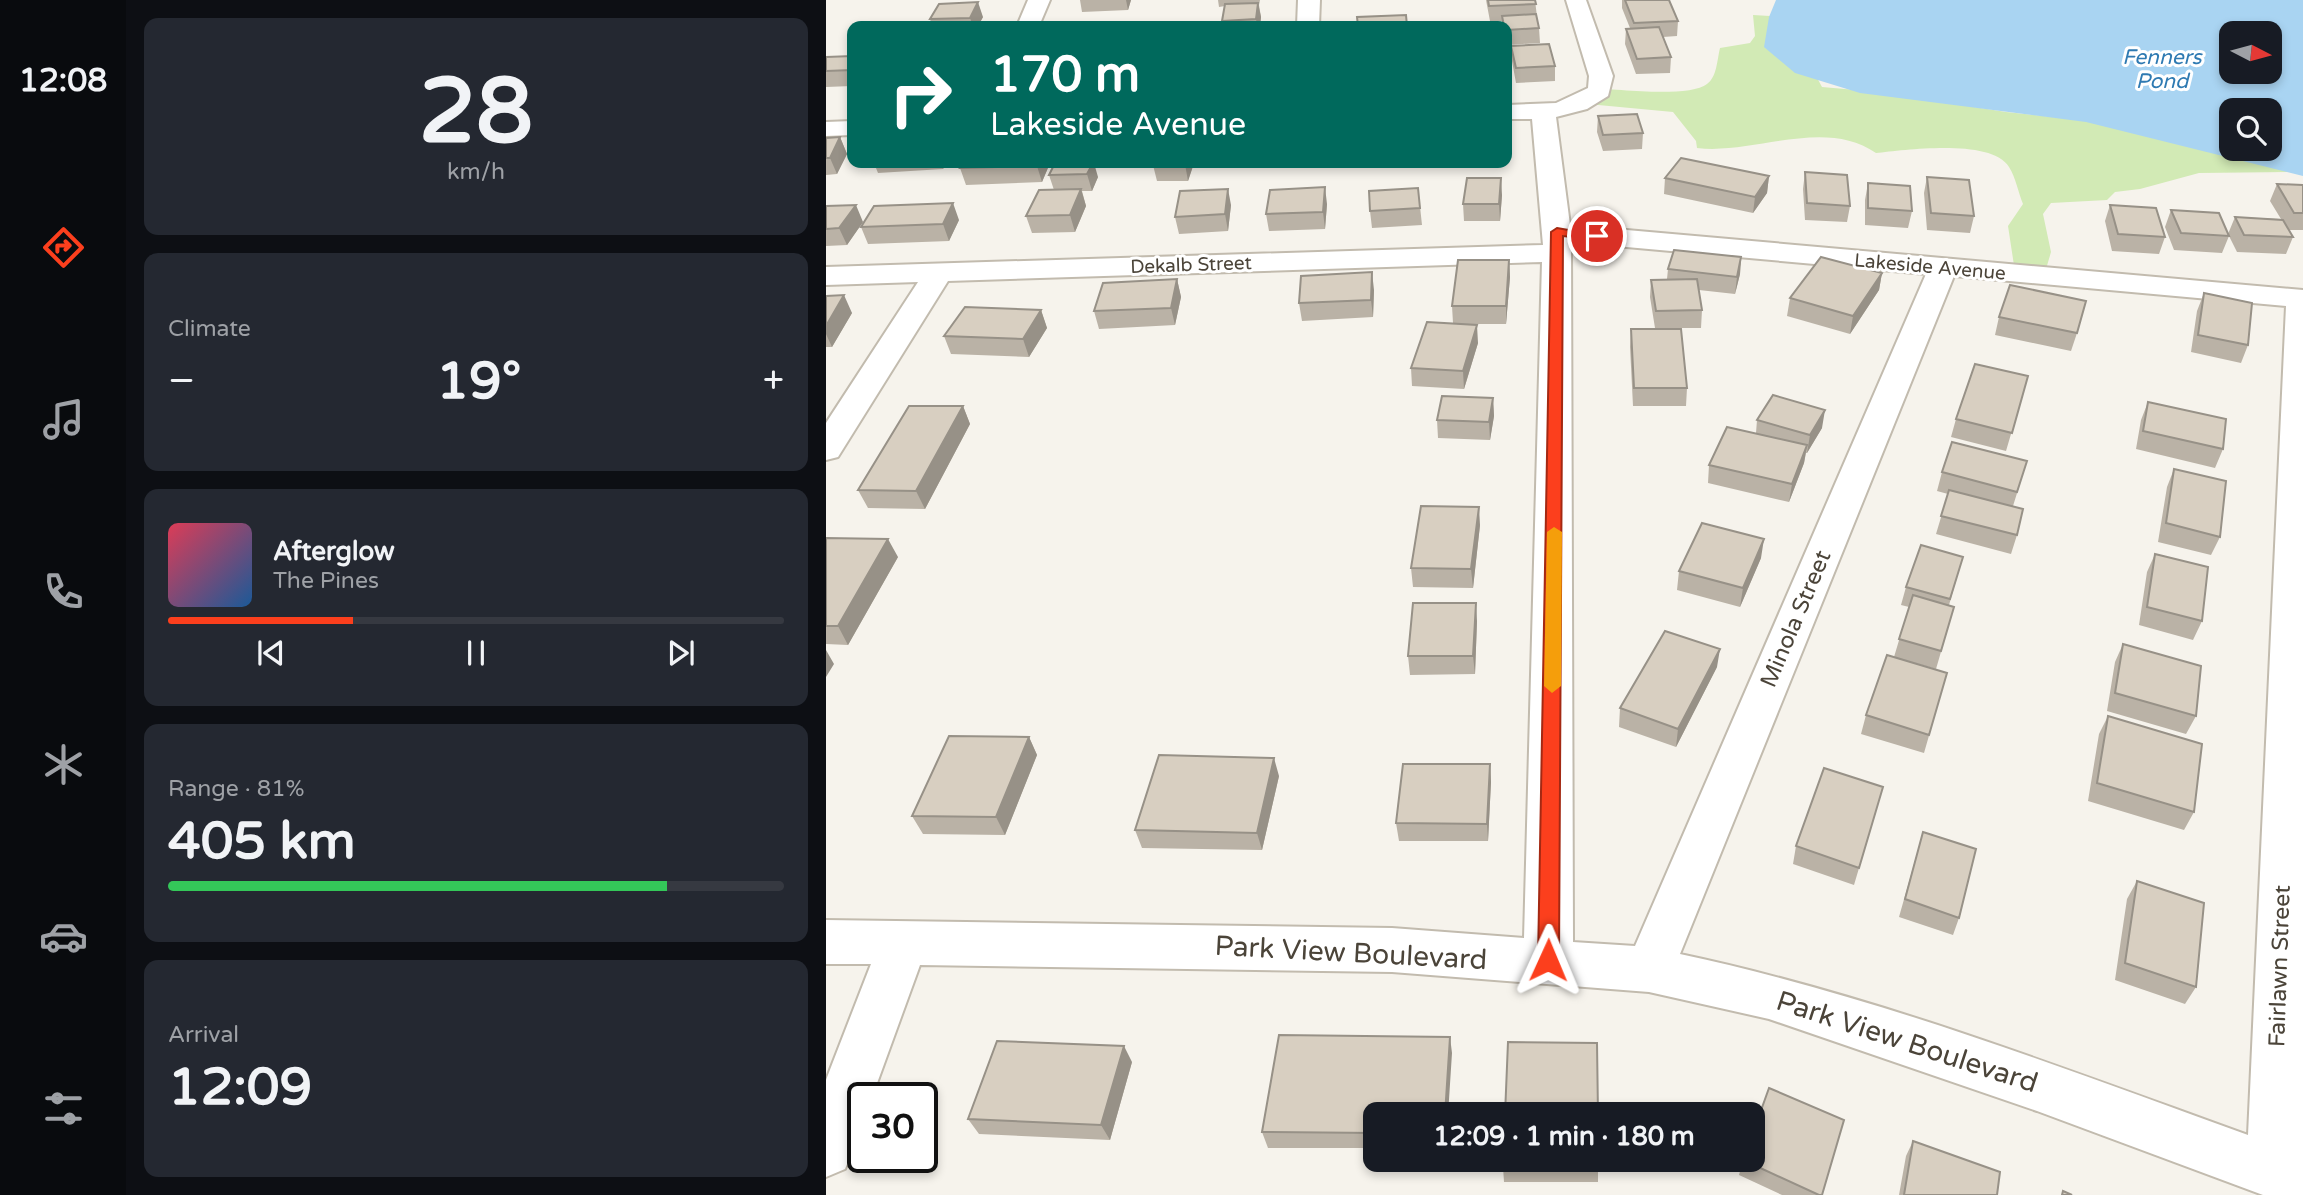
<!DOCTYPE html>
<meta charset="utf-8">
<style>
:root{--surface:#171b24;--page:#242831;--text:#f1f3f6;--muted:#9ea1a6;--line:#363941;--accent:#fc3f1d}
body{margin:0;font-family:"Varela Round",sans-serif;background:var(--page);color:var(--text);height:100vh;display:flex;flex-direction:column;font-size:26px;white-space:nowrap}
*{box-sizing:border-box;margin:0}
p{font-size:23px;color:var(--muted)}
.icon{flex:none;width:38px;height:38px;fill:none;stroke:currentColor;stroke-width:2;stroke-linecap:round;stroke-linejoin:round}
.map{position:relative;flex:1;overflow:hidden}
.drawer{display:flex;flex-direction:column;gap:18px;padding:18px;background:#0d0f14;width:700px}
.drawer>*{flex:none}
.hud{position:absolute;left:21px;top:21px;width:665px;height:147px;border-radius:14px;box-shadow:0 4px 10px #0003;background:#00695c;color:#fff;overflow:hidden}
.needle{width:46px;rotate:96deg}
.controls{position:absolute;left:1393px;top:21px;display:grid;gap:14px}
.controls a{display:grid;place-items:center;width:63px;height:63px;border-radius:14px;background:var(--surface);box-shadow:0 4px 10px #0003;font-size:35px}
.speed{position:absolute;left:21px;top:1082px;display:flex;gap:14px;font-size:35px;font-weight:700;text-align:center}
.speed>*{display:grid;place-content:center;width:91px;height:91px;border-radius:50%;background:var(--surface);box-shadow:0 4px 10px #0003;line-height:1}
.speed .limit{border:4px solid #111;border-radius:10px;background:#fff;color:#111}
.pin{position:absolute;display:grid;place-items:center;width:60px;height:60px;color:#fff;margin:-30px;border:4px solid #fff;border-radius:50%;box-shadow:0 2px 7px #0007}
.me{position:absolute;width:77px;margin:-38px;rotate:1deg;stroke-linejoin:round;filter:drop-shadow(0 0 5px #0008)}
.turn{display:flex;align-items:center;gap:24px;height:147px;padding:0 28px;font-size:32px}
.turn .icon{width:91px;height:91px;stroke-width:2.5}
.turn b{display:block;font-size:49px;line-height:60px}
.big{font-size:52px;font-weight:800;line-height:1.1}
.drawer .tile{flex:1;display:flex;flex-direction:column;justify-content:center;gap:10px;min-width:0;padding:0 24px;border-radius:14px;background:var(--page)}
.drawer .dial{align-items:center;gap:0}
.dial b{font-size:91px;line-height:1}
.song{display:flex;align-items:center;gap:21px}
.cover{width:84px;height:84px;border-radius:10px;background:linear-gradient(135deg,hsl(350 70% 55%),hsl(210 70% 35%))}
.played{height:7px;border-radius:4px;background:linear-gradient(90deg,var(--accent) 30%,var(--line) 30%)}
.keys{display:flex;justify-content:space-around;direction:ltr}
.heat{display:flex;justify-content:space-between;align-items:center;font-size:38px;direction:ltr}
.charge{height:10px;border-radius:5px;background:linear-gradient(90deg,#34c759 81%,var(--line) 0)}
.trip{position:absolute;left:537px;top:1102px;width:402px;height:70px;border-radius:14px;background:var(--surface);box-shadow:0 4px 10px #0003;font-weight:800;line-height:70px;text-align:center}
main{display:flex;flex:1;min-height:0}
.dock{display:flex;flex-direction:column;width:126px;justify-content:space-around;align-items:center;background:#090b0e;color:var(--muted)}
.dock .icon{width:49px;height:49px}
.dock .selected{color:var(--accent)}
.dock b{font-size:32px;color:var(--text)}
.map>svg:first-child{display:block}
.green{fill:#d2eab5}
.water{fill:#a9d4f2;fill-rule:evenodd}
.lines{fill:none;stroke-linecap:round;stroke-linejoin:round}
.minor-casing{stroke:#c2bbae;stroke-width:4}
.minor{fill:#fff;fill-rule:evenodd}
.wall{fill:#bab2a6}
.shaded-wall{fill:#979187}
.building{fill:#d8cfc1;stroke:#979187;stroke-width:2}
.route{fill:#fc3f1d;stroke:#a42913;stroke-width:2}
.slow{fill:#f59e0b}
.labels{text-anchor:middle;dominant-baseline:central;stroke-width:6;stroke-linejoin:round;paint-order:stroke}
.far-street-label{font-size:19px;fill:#4b4439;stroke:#fff}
.far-water-label{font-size:21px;font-style:italic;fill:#2e7ab2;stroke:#fff}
.street-label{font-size:23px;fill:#4b4439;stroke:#fff}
.near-street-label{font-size:28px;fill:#4b4439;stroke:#fff}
</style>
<main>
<nav class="dock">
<b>12:08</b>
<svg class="icon selected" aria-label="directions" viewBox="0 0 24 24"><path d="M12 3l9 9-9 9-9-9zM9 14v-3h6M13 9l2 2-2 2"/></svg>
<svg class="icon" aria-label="music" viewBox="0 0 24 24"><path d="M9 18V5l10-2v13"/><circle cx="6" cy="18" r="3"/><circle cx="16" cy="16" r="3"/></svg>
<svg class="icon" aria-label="phone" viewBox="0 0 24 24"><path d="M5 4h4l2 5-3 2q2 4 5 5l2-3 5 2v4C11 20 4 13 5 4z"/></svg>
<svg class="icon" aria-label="climate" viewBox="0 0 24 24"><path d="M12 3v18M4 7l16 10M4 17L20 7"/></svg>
<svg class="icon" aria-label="car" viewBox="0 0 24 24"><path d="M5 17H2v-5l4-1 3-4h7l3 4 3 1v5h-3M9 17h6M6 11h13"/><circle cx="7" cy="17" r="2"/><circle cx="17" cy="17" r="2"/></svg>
<svg class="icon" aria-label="filters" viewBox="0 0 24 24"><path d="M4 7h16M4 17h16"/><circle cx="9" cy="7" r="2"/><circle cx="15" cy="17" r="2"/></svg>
</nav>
<section class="drawer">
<div class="tile dial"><b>28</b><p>km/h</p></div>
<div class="tile"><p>Climate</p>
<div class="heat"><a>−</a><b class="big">19°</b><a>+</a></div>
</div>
<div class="tile">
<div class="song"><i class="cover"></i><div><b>Afterglow</b><p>The Pines</p></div></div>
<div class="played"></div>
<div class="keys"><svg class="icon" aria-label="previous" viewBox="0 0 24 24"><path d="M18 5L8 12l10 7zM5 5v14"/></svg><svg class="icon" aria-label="pause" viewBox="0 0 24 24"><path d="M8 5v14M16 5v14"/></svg><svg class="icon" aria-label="next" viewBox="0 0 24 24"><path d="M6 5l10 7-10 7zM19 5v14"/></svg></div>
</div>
<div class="tile"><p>Range · 81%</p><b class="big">405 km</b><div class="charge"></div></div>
<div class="tile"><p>Arrival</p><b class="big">12:09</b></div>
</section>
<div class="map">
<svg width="1477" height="1195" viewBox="0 0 1477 1195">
<rect width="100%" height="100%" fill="#f6f3ec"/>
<path class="green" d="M927,15L944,16L989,74L996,87L1053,92L1180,112L1290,124L1465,172L1373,173L1314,189L1289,192L1281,200L1225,203L1217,214L1225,252L1218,276L1189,272L1182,226L1197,204C1192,192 1190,178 1183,167C1166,138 1079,150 1050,153C998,117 928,155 871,148L870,141L847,112L751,103L765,88C789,89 864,98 881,84C891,77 891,60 894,48L924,43L929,36Z"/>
<path class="water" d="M950,0H1477V176L1260,122L1034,93L969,73L938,47L943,17ZM1405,33H1444V72H1405ZM1405,110H1444V149H1405Z"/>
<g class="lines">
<g class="minor-casing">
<path id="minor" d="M202,0H224L213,26H191Z
M472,0H494L493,26H471Z
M740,0H760L787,76L782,96L761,109L730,117L744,225L1477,290V1195H1437L1211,1111L943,1019L823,992L566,972L94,965L46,1097H37V1124L19,1169L0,1177V1080L45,964H0V920L566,928L698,938L716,262L122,281L12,457L0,460V423L92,282L0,285V267L717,245L706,119H681V105L730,103L762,88L763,76ZM745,242L1100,274L809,946L747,942ZM1128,276L1460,306L1422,1135C1236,1068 1048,995 854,954Z
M26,121V135L0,136V122Z"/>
</g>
<use href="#minor" class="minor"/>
</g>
<path class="wall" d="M254,0H305L302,10L256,12Z
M392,0H434L433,5L435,17L434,26H397L396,21L399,6L393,7Z
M660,0H709L711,17L713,28L714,43L681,45V26H676V21H664Z
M796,0H843L852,21L851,36L837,37L845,57L844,73L810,74L799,44L800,29L804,28L796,8Z
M157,17L152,26H106L104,19Z
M685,46L729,66V81L690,83L686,61Z
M26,56V86L0,87V57Z
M772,116L817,133L816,149L777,151L771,132Z
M14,137L21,154L11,174L0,175V138Z
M48,163H120L117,169L52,173Z
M224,163L216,182L140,185L134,168Z
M229,163L272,177L266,191H256L260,206L249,232L206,233L200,216L228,190L223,175Z
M328,163H368L362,181H331L327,165Z
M404,163H438V164L404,165Z
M979,172L1024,206L1021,222L979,220L977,189Z
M943,176L941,193L927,213L838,194L839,178Z
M1101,177L1148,216L1144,233L1101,230L1098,193Z
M1042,183L1086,211L1082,228L1039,225V200Z
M1451,184L1477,185V230H1463L1467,237L1460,254L1411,252L1402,234L1409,217L1455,219L1444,201Z
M592,188L596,225L546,228L544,211Z
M676,195L674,221H638L637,204Z
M501,204L499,229L443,231L440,214Z
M405,205L402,231L353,234L349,217Z
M1284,205L1339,237L1333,254L1286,251L1279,221Z
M0,206L37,222L21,245L0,246Z
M1345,210L1403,236L1396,253L1348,250L1339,227Z
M133,220L123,241L42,244L35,227Z
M915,257L914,274L909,294L873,290L876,310L875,328H829L824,297L825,280L841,279L842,269Z
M683,260L684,277L680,324H633L652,343L638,389L586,386L585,368L627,323L626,306Z
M1056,273L1053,290L1024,334L961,316L964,298Z
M351,279L355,297L349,325L273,329L268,311Z
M548,290L547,317L476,321L473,303Z
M1378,293L1422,345L1415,363L1365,352L1371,311Z
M0,296L26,313L6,347H0Z
M215,310L221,328L203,357L125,354L118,336Z
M1173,317L1251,333L1245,351L1169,335Z
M805,329L861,388L860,406H807L804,347Z
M1202,376L1180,451L1125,437L1130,419Z
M667,398L668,416L664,440L612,438L611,420Z
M1322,402L1397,449L1389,468L1310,449L1315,420Z
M137,406L144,424L99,509L42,508L32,490Z
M931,420L996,428L981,453H980L978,463L963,502L882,483L883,465L930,433Z
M1201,461L1187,506L1191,535L1185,554L1110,534L1122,494L1111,491L1116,472Z
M1348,469L1394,537L1385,555L1332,542L1341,487Z
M654,525L647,588L587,587L585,568Z
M0,538L72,557L22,645L0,644Z
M1329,554L1376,621L1367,640L1313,625L1321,572Z
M1137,557L1123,605L1128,607L1110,669L1068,657L1083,607L1075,605L1080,587Z
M935,558L914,607L851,590L853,571Z
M651,621L649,674L584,675L582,656Z
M1297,644L1370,716L1360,734L1281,711L1289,662Z
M891,667L850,747L793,727L794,708Z
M1121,673L1098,753L1035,734L1040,715Z
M1282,716L1368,812L1358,830L1262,801L1273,734Z
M203,737L211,755L179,835L97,834L86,816Z
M664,764L665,782L662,841H573L570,823Z
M453,776L436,850L316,848L309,830Z
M1057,787L1028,885L967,864L970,846Z
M1097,832L1133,918L1127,935L1073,917Z
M1311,881L1370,987L1359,1004L1289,980L1301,899Z
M626,1053L550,1115V1148H442L436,1132Z
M306,1062L284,1140L153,1134L142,1119Z
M1087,1141L1171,1195H1073L1080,1156Z
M917,1160L996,1195H956L913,1175Z
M677,1167H772V1182H678Z"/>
<path class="shaded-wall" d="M300,0H305L302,10Z
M152,2L157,17L152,26H147L144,18Z
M432,3L435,17L434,26H431L430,19Z
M14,137L21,154L11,174L4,158Z
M115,163H120L117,169Z
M212,163H224L216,182L211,166Z
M267,163H268L272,177L266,191L261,174Z
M359,163H368L362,181L359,164Z
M943,176L941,193L927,213L929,197Z
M675,178L676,195L674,221L673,204Z
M499,187L501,204L499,229L497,212Z
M255,189L260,206L249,232L244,215Z
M402,189L405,205L402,231L399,214Z
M127,203L133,220L123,241L117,224Z
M30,205L37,222L21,245L13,228Z
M915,257L914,274L909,294L911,277Z
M683,260L684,277L680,324V306Z
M546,272L548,290L547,317L545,300Z
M1056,273L1053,290L1024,334L1027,316Z
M351,279L355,297L349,325L345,308Z
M18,295L26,313L6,347L0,334V326Z
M215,310L221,328L203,357L197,339Z
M651,325L652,343L638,389L637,371Z
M667,398L668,416L664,440L663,422Z
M137,406L144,424L99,509L90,491Z
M999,410L996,428L981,453L984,435Z
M981,445L978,463L963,502L966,484Z
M653,507L654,525L647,588L645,569Z
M62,539L72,557L22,645L12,626Z
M938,539L935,558L914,607L917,588Z
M650,603L651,621L649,674L647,656Z
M894,649L891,667L850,747L852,729Z
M0,650L8,664L0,677Z
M203,737L211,755L179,835L170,817Z
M448,758L453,776L436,850L431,833Z
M664,764L665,782L662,841L661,824Z
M624,1037L626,1053L622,1115H619Z
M298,1046L306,1062L284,1140L275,1125Z"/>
<path class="building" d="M662,0H709L710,4L663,6Z
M799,0H843L852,21L808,23Z
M152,2L144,18L104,19L113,4Z
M432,3L430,19L396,21L399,4Z
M710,14L713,28L681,30V26H678L676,16Z
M580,15L581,26H532L531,17Z
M833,27L845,57L811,59L800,29Z
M723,44L729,66L690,68L685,46Z
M26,56V70L0,71V57Z
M811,114L817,133L777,135L772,116Z
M14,137L4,158H0V138Z
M855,158L943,176L929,197L839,178Z
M137,163H212L211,166L134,168Z
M229,163H267L261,174L223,175Z
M328,163H359V164L327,165Z
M979,172L1021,175L1024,206L981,203Z
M1101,177L1143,180L1148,216L1105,213Z
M641,178H675L673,204H637Z
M1042,183L1084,186L1086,211L1042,208Z
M1451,184L1477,185V213H1468Z
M499,187L497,212L440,214L444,190Z
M592,188L594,208L544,211L543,191Z
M255,189L244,215L200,216L213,190Z
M402,189L399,214L349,217L354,191Z
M127,203L117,224L35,227L48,206Z
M30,205L13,228L0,229V206Z
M1284,205L1330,208L1339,237L1292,234Z
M1345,210L1393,213L1403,236L1355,233Z
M1409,217L1457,220L1467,237L1418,235Z
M848,250L915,257L911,277L842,269Z
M995,257L1056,273L1027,316L964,298Z
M632,260H683L680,306H626Z
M546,272L545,300L473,303L475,276Z
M351,279L345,308L268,311L277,283Z
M871,279L876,310L830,311L825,280Z
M1184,285L1260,301L1251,333L1173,317Z
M1378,293L1426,303L1422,345L1372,335Z
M18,295L0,326V296Z
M139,307L215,310L197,339L118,336Z
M601,322L651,325L637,371L585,368Z
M805,329H855L861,388H808Z
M1149,364L1202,376L1186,433L1130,419Z
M947,395L999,410L984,435L931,420Z
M616,396L667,398L663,422L611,420Z
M1322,402L1400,419L1397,449L1317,431Z
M83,406H137L90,491L32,490Z
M901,427L981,445L966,484L883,465Z
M1126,442L1201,461L1191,492L1116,472Z
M1348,469L1400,481L1394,537L1340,523Z
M1123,490L1197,509L1191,535L1115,516Z
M595,506L653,507L645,569L585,568Z
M876,523L938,539L917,588L853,571Z
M0,538L62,539L12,626H0Z
M1095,545L1137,557L1124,599L1080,587Z
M1329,554L1382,567L1376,621L1321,607Z
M1087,595L1128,607L1115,651L1073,639Z
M587,603H650L647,656H582Z
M839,631L894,649L852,729L794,708Z
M1297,644L1375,666L1370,716L1289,693Z
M1061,655L1121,673L1103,735L1040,715Z
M1282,716L1376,744L1368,812L1271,783Z
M123,736L203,737L170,817L86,816Z
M333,755L448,758L431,833L309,830Z
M577,764H664L661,824L570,823Z
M998,768L1057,787L1033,868L970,846Z
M1097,832L1150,849L1133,918L1079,899Z
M1311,881L1378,903L1370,987L1299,963Z
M453,1035L624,1037L619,1115H550V1133L436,1132Z
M171,1041L298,1046L275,1125L142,1119Z
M682,1042L771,1043L772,1115H679Z
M943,1088L1018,1120L996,1195H993L917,1160H928V1130Z
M1087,1141L1174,1172L1171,1195H1078Z
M677,1160H772V1167H677Z
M1237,1191L1246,1195H1236Z"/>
<path class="route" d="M731,228L777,236L771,240L737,236L733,960L730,967L722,969L715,967L712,960L725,232Z"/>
<path class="slow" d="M728,527L736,532L735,686L726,693L718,686L721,532Z"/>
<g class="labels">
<g class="far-street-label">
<text transform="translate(365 265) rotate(-2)">Dekalb Street</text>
<text transform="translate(1104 267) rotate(5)">Lakeside Avenue</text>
</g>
<g class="far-water-label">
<text x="1336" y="57">Fenners<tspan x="1336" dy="24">Pond</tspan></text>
</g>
<g class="street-label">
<text transform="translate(970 619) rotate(-67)">Minola Street</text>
<text transform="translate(1454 966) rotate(-88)">Fairlawn Street</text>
</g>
<g class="near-street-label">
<text transform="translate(525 953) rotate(3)">Park View Boulevard</text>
<text transform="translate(1081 1042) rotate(18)">Park View Boulevard</text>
</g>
</g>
</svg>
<div class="controls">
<a><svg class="needle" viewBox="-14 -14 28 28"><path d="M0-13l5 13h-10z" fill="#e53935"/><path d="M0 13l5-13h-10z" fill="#9ea1a6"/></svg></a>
<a><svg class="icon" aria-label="search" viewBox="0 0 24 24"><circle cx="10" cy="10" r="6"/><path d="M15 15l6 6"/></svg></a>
</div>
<div class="speed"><div class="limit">30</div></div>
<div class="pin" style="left:771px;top:236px;background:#d93025"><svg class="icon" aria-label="arrive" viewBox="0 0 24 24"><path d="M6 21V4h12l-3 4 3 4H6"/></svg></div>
<svg class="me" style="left:722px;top:960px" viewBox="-20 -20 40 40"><path d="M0-17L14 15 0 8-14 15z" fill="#fc3f1d" stroke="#fff" stroke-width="4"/></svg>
<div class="trip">12:09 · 1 min · 180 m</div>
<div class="hud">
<div class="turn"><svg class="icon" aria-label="right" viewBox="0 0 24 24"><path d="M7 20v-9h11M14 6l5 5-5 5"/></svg><div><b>170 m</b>Lakeside Avenue</div></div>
</div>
</div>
</main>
